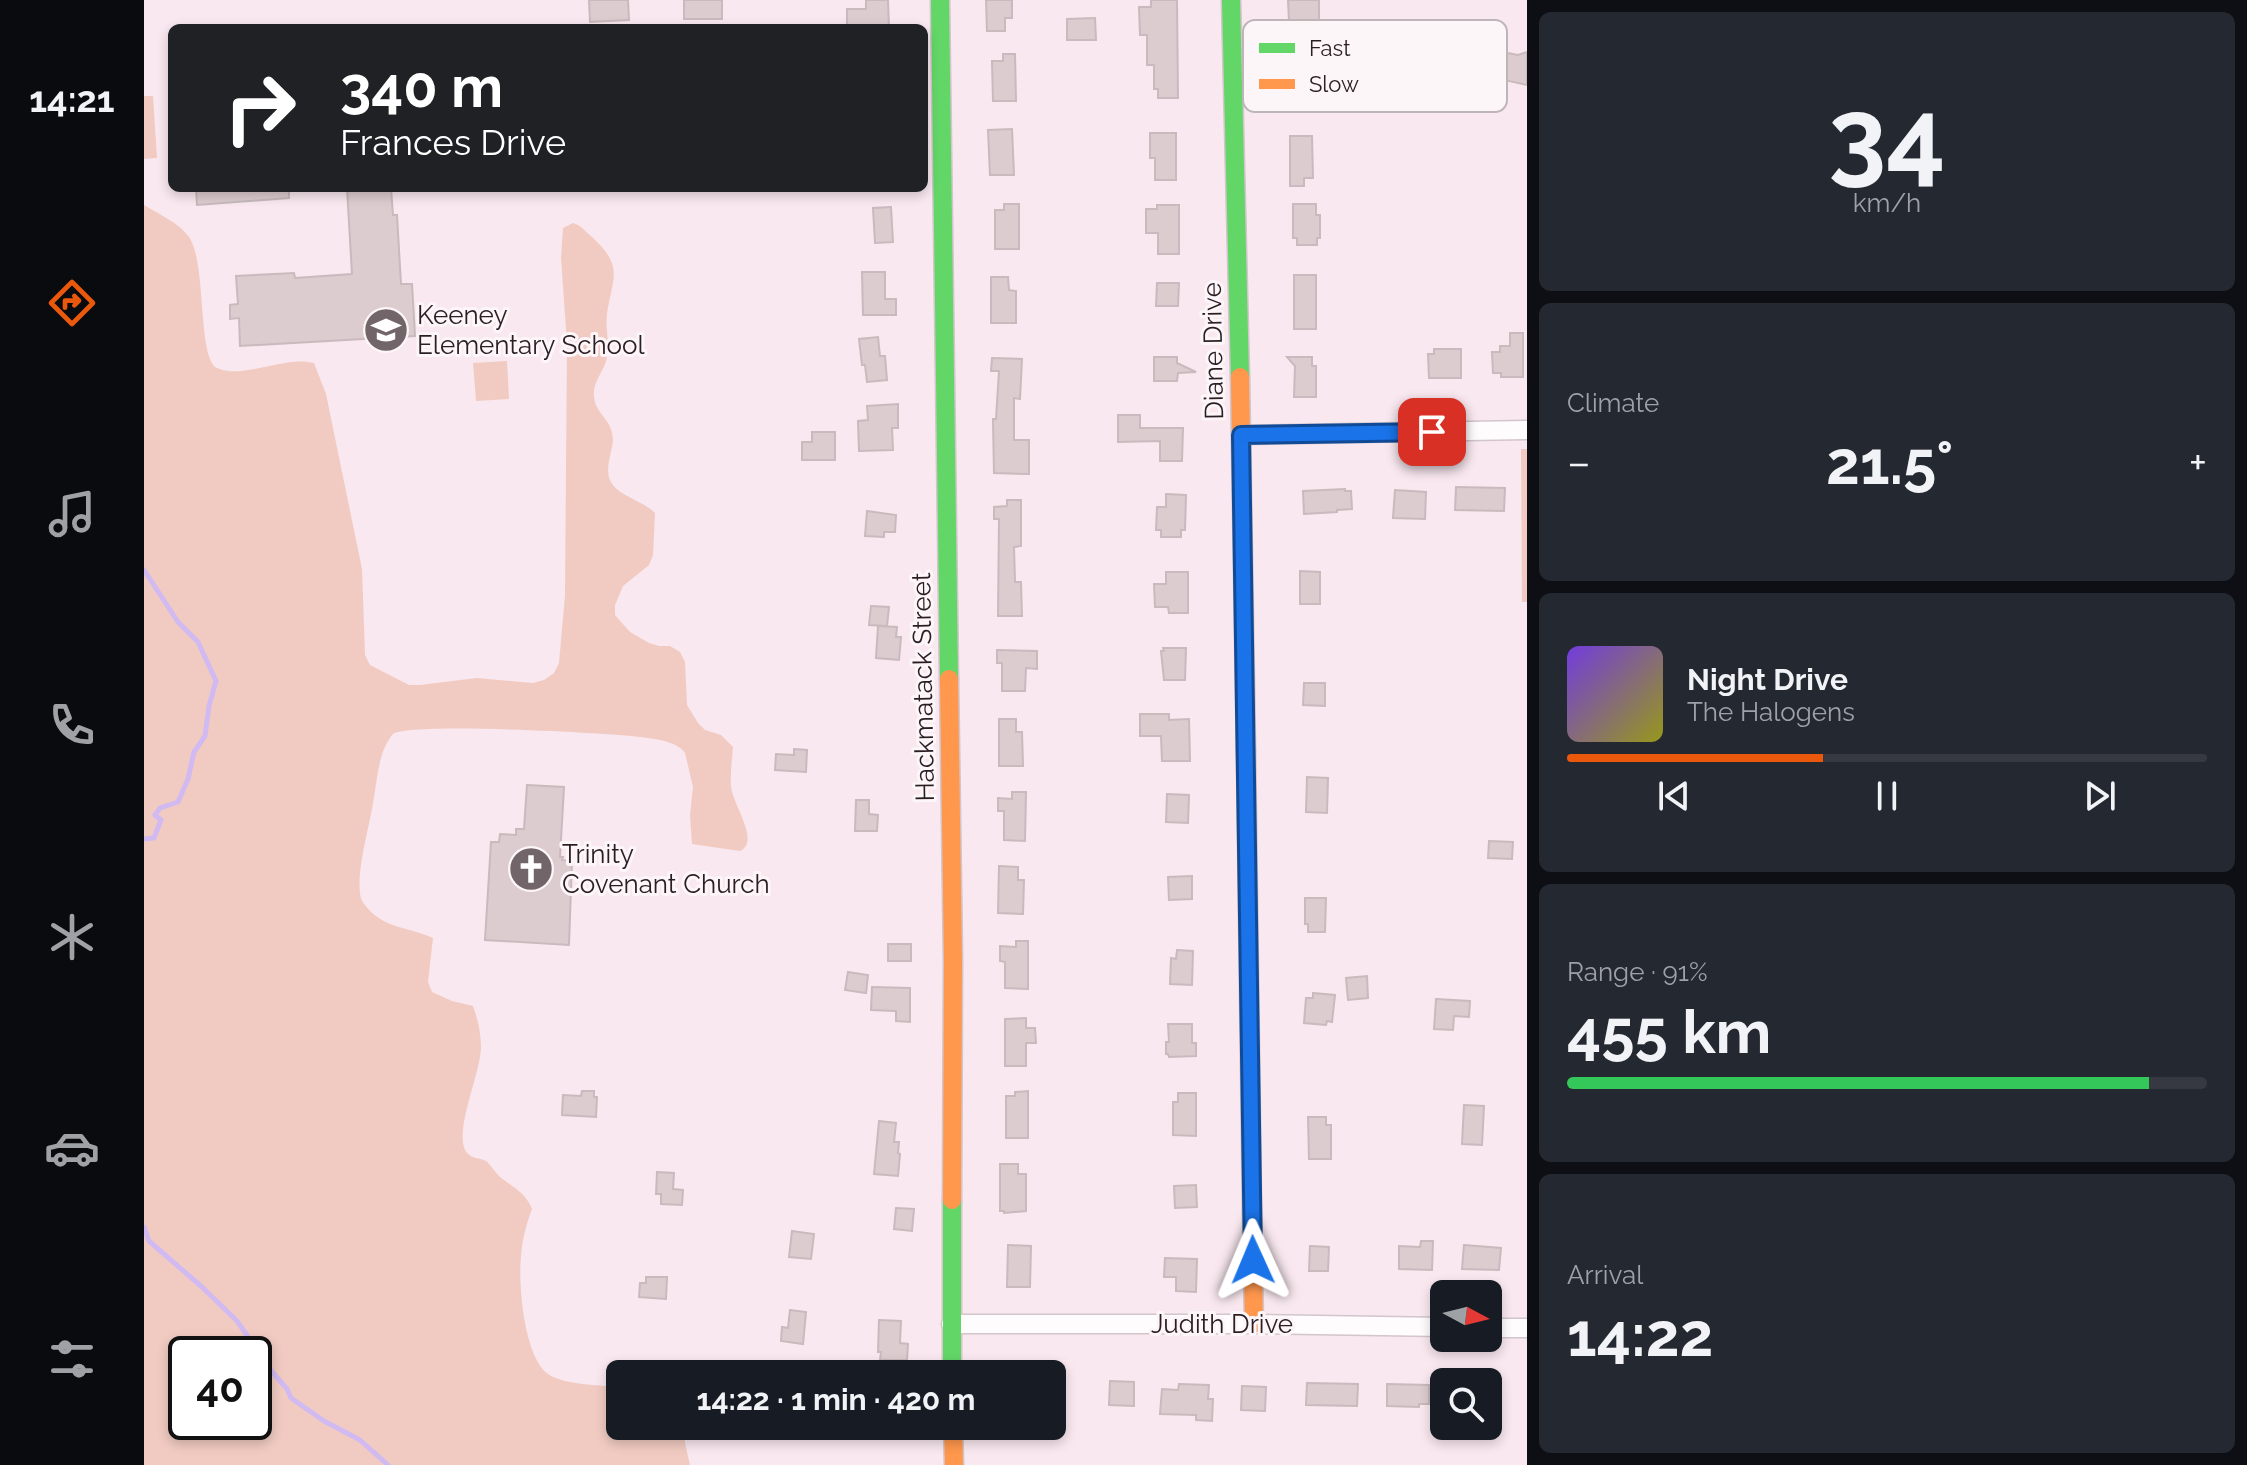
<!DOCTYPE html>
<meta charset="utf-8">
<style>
:root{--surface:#171b24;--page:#242831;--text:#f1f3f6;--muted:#9ea1a6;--line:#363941;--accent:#ea580c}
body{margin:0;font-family:Raleway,sans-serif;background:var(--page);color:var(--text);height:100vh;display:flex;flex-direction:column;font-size:30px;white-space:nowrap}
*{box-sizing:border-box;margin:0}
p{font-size:26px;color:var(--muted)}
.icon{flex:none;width:44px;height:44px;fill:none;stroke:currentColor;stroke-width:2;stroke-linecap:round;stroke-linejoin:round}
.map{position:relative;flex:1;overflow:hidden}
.drawer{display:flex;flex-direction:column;gap:12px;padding:12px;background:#0d0f14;width:720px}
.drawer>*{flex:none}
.guide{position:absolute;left:24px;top:24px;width:760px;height:168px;border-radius:12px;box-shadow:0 4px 12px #0003;background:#202124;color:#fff;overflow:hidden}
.needle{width:52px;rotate:97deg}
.controls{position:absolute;left:1286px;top:1280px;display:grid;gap:16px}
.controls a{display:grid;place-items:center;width:72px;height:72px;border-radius:12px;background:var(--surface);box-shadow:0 4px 12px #0003;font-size:40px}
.speed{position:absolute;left:24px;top:1336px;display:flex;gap:16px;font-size:40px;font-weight:700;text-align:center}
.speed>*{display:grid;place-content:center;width:104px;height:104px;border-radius:50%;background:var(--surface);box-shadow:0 4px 12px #0003;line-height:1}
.speed .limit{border:4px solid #111;border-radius:12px;background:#fff;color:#111}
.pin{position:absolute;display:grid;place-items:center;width:68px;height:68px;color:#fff;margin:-34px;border-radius:16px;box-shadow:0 4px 12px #0006}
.me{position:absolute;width:88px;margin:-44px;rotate:359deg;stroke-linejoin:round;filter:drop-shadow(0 0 6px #0008)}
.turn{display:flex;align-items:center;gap:28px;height:168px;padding:0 40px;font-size:36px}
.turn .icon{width:104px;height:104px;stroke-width:2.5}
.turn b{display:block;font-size:56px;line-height:68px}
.big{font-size:60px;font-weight:700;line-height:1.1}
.drawer .widget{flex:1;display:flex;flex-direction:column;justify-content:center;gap:12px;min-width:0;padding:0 28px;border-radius:12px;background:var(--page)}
.drawer .dial{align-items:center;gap:0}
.dial b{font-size:104px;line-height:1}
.song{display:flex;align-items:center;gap:24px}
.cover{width:96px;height:96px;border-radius:12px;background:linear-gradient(135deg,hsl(260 70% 55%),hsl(60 70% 35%))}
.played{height:8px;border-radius:4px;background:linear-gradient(90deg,var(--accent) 40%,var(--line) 40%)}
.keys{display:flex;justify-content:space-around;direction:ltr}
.heat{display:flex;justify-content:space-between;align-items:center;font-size:44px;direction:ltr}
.charge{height:12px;border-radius:6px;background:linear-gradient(90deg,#34c759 91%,var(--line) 0)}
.trip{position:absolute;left:462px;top:1360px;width:460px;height:80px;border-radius:12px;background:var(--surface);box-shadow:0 4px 12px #0003;font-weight:700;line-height:80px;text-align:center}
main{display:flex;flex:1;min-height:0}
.tab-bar{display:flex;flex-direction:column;width:144px;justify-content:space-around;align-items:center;background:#090b0e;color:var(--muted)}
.tab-bar .icon{width:56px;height:56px}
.tab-bar .selected{color:var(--accent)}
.tab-bar b{font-size:36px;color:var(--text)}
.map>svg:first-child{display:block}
.green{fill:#f1cbc2;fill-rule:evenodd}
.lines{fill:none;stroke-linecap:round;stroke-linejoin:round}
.stream{stroke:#d1baf1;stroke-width:5}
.building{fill:#dcccd0;stroke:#c8babd;stroke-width:2}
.street-casing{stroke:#d2c5cb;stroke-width:21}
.fast-casing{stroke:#d2c5cb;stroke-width:21}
.slow-casing{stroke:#d2c5cb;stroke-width:21}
.street{stroke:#fefcfd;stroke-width:18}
.fast{stroke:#63d668;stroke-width:18}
.slow{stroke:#ff974d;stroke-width:18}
.route-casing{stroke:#114b97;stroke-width:20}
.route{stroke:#1a73e8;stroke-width:14}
.labels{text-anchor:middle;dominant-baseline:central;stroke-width:6;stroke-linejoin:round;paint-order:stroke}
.poi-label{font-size:26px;fill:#2a1e23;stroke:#fdf6f9;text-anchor:start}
.street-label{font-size:26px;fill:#2a1e23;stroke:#fdf6f9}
.key{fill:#fdf6f9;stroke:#beb5b9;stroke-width:2}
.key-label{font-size:22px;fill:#2a1e23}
</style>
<main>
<nav class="tab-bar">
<b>14:21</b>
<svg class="icon selected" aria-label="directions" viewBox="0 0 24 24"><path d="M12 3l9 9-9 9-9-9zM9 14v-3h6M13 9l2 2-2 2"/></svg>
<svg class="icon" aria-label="music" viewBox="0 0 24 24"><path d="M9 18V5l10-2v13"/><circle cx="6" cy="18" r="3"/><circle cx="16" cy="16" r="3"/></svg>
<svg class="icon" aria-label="phone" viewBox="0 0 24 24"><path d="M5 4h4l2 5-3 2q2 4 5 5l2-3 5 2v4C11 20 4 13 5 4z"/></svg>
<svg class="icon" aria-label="climate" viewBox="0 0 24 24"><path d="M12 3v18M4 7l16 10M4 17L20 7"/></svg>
<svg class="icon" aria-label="car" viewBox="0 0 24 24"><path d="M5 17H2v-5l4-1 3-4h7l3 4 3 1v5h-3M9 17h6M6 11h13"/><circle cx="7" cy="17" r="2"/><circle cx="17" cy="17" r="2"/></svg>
<svg class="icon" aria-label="filters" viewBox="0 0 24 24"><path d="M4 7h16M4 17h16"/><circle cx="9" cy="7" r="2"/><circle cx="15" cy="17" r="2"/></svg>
</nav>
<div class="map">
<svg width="1383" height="1465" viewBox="0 0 1383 1465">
<rect width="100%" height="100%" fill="#f9e8ef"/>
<path class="green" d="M0,96H9L13,158L0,159Z
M0,205C15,214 35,223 45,237C63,263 53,358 73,368C99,380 141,355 170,363L182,394L218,569L221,655L226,665L265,685H276L333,678L389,683L400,680L410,673L415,663L421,595L423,343L417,258L419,228L429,223C439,226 440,231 448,237C481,267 468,278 463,314C461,328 466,343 463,357C461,371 448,381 450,397C452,415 469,420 469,440C468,453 460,470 467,482C474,496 500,501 511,513L509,555L505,565L479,586L471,605V615L486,632L505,643L515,646H526L536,652L541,662L543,705L554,723L561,730L577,735L589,747C588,760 586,774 587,786C588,804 617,841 596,851L548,844L546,815L549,787L541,753C533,741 511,739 497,737C468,733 264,722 249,734C245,738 239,750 238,755C233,770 232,788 229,803C225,828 213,869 216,893C216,897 218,901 220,904C240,930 263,926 289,938L284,982L288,992L308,1001L329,1006C334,1020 337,1033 337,1048C336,1075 311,1128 321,1150C326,1159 334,1157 342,1161C346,1164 350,1171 354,1175C367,1187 381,1191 388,1209C382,1225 378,1240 377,1257C374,1284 380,1357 404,1374C420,1385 456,1385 476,1387V1426H541V1443L546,1465H0ZM110,1354V1422H42V1354Z
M363,361L365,399L332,401L329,363Z
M1377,449H1383V602H1378Z"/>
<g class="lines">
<path class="stream" d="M0,570L34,622L54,642L72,681L65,706L61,736L50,752L44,779L34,802L16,808L11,815L17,820L10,838L0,839
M0,1227L5,1241L58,1287L93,1321L129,1373L143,1389L147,1398L180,1421L216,1440L244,1465"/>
</g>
<path class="building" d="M445,0H484L485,20L446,22Z
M540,0H578V19H540Z
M722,0H744L745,28L703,26V9H722Z
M842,0H868V18H861V31H843Z
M1007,0H1033L1034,98H1014V89H1010V65H1003V35H996L995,7H1007Z
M1144,0H1175V24L1152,25V20L1145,21Z
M951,18L952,40H923V19Z
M1348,50L1374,55L1383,52V85L1342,76Z
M859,54H871L872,101H849L848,61H859Z
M868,129L870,175H846L844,130Z
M1006,133H1032V180H1011V158H1006Z
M1146,136H1168L1169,178H1160V186H1146Z
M52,188H145V198L53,205Z
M203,188H247L249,215H253L257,284H268L271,336L96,346L95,318L86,319V305L94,304L92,276L150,273L151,278L208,274Z
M860,204H875V249H851V210H860Z
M1149,204H1172V215H1176V238H1173V245H1153V238H1149Z
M1013,205H1035V254H1014V233H1002V209H1013Z
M747,207L749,242L731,243L729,208Z
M718,272H741V299H752V315H719Z
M1150,275H1172V329H1150Z
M847,277H864L865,290L872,291V323H847Z
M1013,283H1035L1034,306H1012Z
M1366,333H1379V377H1357V373H1349L1348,352H1356V346H1366Z
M734,337L736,356H741L743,380L723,382L721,365H718L715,339Z
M1290,349H1317V378H1285L1284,354H1290Z
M1010,357H1033V363L1052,372L1034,373L1033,381H1010Z
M1143,357H1168V366H1172V397H1150L1151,366Z
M848,358L878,359L876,399L870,398V440H885V474L850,473L849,419H852L855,371H847Z
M754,404V428H748L749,450L715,451L714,421L724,420L723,406Z
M974,415H996V428H1039L1038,461H1016V441L974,442Z
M668,432H691V460H658V442H668Z
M1312,487L1361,488L1360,511L1311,510Z
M1201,489V491H1207L1208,509L1193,510V512L1160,514L1159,491Z
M1251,490L1282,492L1281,519L1249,518Z
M1022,494L1042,495L1041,530H1037V537H1017V530H1012L1013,507H1022Z
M863,500H877V546L870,547L871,582H877L878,616H854L855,519H850V507L863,506Z
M723,511L752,515L751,532H740V537L721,536Z
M1156,571L1176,572V604H1156Z
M1022,572H1044V613H1025L1024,607H1011L1010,584H1022Z
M727,606L745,607L743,626L725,625Z
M734,626L753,627L752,637H757L755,660L732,658Z
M1019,648H1042L1041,680H1020L1017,651H1020Z
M853,650L893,651V669L882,668L881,691H858V663H853Z
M1160,683H1181V706L1159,705Z
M996,714H1025V720L1045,719L1046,761H1018L1017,736H996Z
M855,719H872V732H878L879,766H855Z
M650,749L663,750L662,772L631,770L632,754L650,755Z
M1163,777L1184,778L1183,813L1162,812Z
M383,785L420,787L416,857H419L418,860L428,861L425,945L341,940L347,842H355L356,834L372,835V829H380Z
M868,792H882L881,841L860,840V811H854V798L868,799Z
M1023,794L1045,795L1044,823L1022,822Z
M712,800H725V814L734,815L733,831H711Z
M1345,841L1369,842L1368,859L1344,858Z
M855,866L874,867V880H880L879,914L854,913Z
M1048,876V899L1025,900L1024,877Z
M1161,898H1182L1181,932H1164V924H1161Z
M872,941H884V989L861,988V962L856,961V946L872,947Z
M744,944H767V961H744Z
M1033,950L1049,951L1048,985L1026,984L1027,958L1032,959Z
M704,972L724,975L722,993L701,990Z
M1223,976L1224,998L1204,1000L1202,978Z
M728,987L766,988V1022L752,1021V1011L727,1010Z
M1169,993L1191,995L1188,1022L1183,1021L1182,1025L1160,1023L1162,998H1169Z
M1292,999L1326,1001L1325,1017L1310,1016L1309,1030L1290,1029Z
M882,1018V1028H891L892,1043H882V1066H861V1019Z
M1024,1024H1048V1043H1052V1056L1025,1057L1024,1054H1022V1042H1025Z
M438,1091H450V1097H453L452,1117L418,1115L419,1095L437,1096Z
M884,1091V1138H862V1096H871V1092Z
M1034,1093H1052V1136L1029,1135V1102H1034Z
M1320,1105L1340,1106L1338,1145L1318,1144Z
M1164,1117H1182V1125H1187V1159H1165Z
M735,1121L752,1123L750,1142H755L754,1153L756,1154L754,1176L730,1174Z
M856,1164H874V1174H882V1211L860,1213V1211H856Z
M513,1172L530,1173L529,1189L539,1190L538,1205L517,1204V1194H512Z
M1052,1185L1053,1207L1031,1208L1030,1186Z
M752,1208L770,1209L768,1231L750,1229Z
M648,1231L670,1234L667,1259L645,1257Z
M1277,1241H1289L1288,1270L1255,1269V1246L1276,1247Z
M864,1245L887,1246L886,1287H863Z
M1320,1245L1357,1248L1355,1270L1318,1269Z
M1166,1246L1185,1247L1184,1271H1165Z
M1021,1258L1053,1259L1052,1292L1032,1291V1277H1020Z
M502,1277H523L522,1299L495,1297L496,1283H502Z
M646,1310L662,1312L659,1344L637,1341L638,1327L644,1328Z
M735,1320L757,1321L756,1343L764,1344L763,1360H736L737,1352H734Z
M966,1381L990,1382V1406L965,1405Z
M1163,1383L1214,1384L1213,1406L1162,1405Z
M1035,1384L1065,1385L1064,1399H1069L1068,1421L1052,1420V1415L1016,1414L1018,1389L1034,1390Z
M1243,1384L1285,1385V1404H1275V1407L1243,1406Z
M1098,1386L1122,1387L1121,1411L1097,1410Z"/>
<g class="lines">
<g class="street-casing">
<path id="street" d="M1097,435L1383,430
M807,1324H1110L1300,1327
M1344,1328H1383"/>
</g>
<g class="fast-casing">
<path id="fast" d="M796,0L805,679
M1087,0L1096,377
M1102,751L1108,1213
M808,1374V1200"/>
</g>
<g class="slow-casing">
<path id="slow" d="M1096,377L1102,751
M805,679L809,961L808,1200
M1108,1213L1110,1324
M809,1426L810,1465"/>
</g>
<use href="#street" class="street"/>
<use href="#fast" class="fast"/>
<use href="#slow" class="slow"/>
</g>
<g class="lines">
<g class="route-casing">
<path id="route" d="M1109,1260L1097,435L1288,432"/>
</g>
<use href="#route" class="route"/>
</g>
<defs>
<g id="school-disc" transform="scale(2.3)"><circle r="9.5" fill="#72656a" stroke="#fdf6f9"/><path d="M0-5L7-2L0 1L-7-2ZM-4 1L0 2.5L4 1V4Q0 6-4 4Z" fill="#fff"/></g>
<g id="church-disc" transform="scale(2.3)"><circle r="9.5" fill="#72656a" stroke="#fdf6f9"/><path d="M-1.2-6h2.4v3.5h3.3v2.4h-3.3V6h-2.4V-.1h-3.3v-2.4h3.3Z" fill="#fff"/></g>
</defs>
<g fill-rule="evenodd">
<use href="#school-disc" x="242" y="330"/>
<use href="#church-disc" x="387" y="869"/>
</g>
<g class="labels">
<g class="poi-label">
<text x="273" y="315">Keeney<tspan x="273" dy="30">Elementary School</tspan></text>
<text x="418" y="854">Trinity<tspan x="418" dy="30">Covenant Church</tspan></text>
</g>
<g class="street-label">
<text transform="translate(1069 351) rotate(-91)">Diane Drive</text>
<text transform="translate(779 687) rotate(-91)">Hackmatack Street</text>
<text x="1078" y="1324">Judith Drive</text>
</g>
</g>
<rect x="1099" y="20" width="264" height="92" rx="12" class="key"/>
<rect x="1115" y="43" width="36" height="10" fill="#63d668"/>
<rect x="1115" y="79" width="36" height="10" fill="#ff974d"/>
<g class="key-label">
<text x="1165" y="56">Fast</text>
<text x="1165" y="92">Slow</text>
</g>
</svg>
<div class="controls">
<a><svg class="needle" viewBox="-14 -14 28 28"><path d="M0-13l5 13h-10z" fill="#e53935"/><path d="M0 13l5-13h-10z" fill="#9ea1a6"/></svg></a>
<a><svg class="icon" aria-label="search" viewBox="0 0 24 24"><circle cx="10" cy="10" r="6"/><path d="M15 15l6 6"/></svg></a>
</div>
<div class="speed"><div class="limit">40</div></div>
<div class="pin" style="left:1288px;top:432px;background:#d93025"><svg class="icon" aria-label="arrive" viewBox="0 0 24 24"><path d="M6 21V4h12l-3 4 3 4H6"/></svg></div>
<svg class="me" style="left:1109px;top:1260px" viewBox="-20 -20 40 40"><path d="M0-17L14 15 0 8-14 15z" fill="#1a73e8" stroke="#fff" stroke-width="4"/></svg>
<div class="trip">14:22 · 1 min · 420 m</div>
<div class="guide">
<div class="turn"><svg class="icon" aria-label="right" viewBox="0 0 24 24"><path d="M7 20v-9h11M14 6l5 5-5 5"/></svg><div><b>340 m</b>Frances Drive</div></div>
</div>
</div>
<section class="drawer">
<div class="widget dial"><b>34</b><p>km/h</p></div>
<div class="widget"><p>Climate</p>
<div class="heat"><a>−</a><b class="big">21.5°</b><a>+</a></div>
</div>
<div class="widget">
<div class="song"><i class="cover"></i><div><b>Night Drive</b><p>The Halogens</p></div></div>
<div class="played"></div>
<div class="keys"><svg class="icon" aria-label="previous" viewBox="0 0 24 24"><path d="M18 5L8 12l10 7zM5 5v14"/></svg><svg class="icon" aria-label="pause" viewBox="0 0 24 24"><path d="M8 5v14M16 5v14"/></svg><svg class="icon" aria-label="next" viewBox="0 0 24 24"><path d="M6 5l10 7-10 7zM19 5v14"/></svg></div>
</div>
<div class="widget"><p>Range · 91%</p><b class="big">455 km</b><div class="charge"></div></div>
<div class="widget"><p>Arrival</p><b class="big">14:22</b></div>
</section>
</main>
